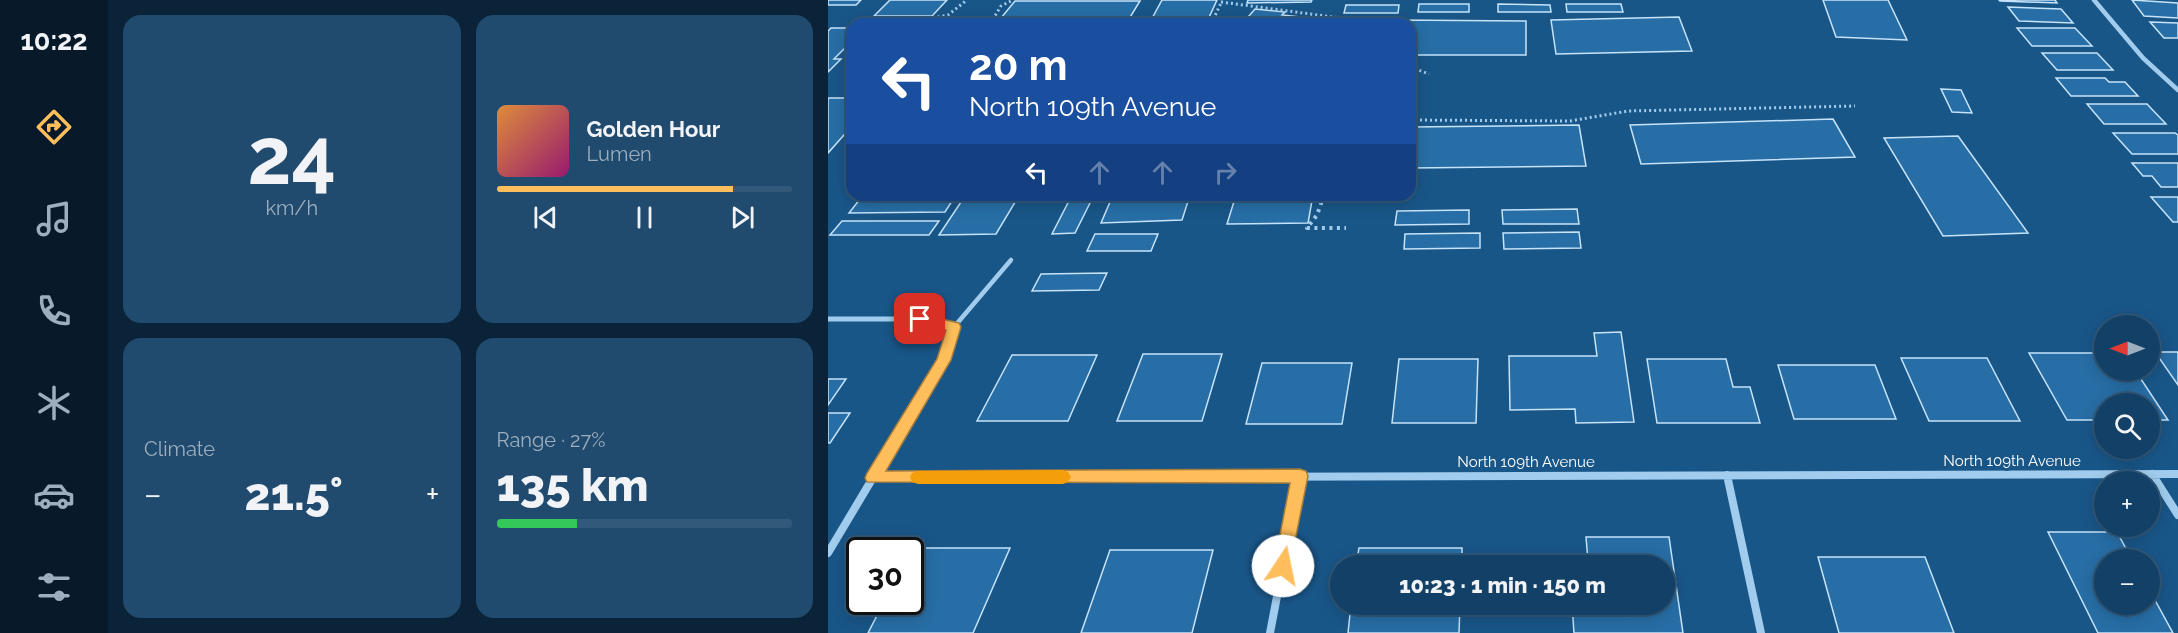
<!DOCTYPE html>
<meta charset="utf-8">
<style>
:root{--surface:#134066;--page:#204b6f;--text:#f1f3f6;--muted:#9dafbf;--line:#32597a;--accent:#ffbe5c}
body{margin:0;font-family:Raleway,sans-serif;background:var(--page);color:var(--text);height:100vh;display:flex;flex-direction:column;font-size:22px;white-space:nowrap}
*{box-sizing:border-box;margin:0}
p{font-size:20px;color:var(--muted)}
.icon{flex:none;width:33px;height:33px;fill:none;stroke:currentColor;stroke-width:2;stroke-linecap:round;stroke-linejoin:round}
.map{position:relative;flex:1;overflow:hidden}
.sheet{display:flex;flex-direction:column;gap:15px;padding:15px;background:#0a2338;width:720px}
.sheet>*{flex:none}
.banner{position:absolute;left:18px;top:18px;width:570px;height:183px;border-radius:18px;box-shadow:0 3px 15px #0003,0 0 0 2px var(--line);background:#1a4fa0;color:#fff;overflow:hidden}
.needle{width:39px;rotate:270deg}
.tools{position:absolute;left:1266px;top:315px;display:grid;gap:12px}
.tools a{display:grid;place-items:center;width:66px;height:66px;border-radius:50%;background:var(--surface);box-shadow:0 3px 15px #0003,0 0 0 2px var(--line);font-size:30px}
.speed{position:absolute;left:18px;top:537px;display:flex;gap:12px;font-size:30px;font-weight:700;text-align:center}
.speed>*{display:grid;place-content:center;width:78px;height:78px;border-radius:50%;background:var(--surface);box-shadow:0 3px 15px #0003,0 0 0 2px var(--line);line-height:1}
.speed .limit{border:3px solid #111;border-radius:9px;background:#fff;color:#111}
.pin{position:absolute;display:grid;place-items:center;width:51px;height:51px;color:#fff;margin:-26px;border-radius:12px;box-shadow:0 3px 9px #0006}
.me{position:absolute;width:66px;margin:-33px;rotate:11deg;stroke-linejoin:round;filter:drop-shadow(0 0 4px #0008)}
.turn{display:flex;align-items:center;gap:21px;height:126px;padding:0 24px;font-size:27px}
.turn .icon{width:78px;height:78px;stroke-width:2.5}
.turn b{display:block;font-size:42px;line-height:51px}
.lanes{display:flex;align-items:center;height:57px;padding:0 24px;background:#0003;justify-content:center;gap:30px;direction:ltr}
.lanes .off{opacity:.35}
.big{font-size:45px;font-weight:800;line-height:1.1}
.sheet .card{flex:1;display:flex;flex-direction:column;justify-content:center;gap:9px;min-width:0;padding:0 21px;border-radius:18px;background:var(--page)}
.sheet .dial{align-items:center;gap:0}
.dial b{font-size:78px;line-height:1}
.song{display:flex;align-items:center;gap:18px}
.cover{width:72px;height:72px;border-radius:9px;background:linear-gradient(135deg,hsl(30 70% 55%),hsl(320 70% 35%))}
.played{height:6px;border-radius:3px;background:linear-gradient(90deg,var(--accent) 80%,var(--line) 80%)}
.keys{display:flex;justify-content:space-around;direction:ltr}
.heat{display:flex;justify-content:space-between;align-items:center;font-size:33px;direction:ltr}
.charge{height:9px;border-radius:4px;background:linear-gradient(90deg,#34c759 27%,var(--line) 0)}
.sheet .tiles{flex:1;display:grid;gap:15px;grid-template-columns:repeat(2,1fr)}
.trip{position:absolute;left:502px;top:555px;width:345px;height:60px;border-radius:30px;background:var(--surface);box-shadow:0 3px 15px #0003,0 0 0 2px var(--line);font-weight:800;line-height:60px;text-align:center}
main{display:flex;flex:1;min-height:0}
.dock{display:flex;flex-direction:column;width:108px;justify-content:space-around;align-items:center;background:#081a29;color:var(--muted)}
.dock .icon{width:42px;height:42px}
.dock .on{color:var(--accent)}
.dock b{font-size:27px;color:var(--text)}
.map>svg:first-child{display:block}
.building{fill:#276ea6;stroke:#c6e3f9;stroke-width:1.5}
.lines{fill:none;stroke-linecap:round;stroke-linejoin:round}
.path-far1{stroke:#a1cced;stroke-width:3;stroke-dasharray:2 3;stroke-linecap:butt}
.path{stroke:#a1cced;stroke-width:4;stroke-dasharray:3 4.5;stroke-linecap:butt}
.lane{stroke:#a1cced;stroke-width:4.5}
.street-far2{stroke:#a1cced;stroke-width:4.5}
.street-far1{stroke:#a1cced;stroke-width:5}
.street{stroke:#a1cced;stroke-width:8}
.route{fill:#ffbe5c;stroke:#a67c3c;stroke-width:1.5}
.slow{fill:#f59e0b}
.labels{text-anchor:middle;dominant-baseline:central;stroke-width:6;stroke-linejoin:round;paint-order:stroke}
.street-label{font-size:15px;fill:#fff;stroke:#195688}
</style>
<main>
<nav class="dock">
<b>10:22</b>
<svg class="icon on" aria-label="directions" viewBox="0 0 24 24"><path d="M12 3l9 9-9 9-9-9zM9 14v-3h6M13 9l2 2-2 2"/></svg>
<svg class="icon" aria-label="music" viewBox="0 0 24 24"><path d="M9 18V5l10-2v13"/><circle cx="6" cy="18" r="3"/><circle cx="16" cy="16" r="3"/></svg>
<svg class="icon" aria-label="phone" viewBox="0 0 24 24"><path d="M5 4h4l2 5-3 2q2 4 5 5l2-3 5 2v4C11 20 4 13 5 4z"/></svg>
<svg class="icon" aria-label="climate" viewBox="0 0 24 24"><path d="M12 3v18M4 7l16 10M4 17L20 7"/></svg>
<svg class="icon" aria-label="car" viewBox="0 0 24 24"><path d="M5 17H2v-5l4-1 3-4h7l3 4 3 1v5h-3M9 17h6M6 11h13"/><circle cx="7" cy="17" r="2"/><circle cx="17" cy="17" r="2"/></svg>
<svg class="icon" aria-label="filters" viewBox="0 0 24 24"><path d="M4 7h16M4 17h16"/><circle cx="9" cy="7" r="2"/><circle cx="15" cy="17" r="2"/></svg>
</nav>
<section class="sheet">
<div class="tiles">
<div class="card dial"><b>24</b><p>km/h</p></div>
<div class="card">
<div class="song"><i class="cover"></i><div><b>Golden Hour</b><p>Lumen</p></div></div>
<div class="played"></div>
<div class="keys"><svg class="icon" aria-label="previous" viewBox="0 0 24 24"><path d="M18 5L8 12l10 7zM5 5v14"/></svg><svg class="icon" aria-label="pause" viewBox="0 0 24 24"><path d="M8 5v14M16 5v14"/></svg><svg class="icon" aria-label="next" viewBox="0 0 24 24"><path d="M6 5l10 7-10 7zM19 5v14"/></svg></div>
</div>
<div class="card"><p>Climate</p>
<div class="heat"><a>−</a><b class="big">21.5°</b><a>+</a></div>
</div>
<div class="card"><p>Range · 27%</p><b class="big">135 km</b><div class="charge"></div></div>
</div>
</section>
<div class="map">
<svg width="1350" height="633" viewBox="0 0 1350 633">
<rect width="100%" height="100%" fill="#195688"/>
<path class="building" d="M0,0H33L28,5H0Z
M62,0H119L104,16H46Z
M334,0H389L378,24H321Z
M420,0H484L483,2L419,3Z
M995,0H1060L1079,40L1008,37Z
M1171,0H1227L1229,3L1172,1Z
M1304,0L1350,3V18L1316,16Z
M187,1H312L298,24H168Z
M591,4H641V12H590Z
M670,4L722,5L723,12H670Z
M738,4H793L795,12H739Z
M518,5H571L570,13H516Z
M1180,7L1233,9L1245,23L1191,21Z
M427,9L457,12L454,15L538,24H414Z
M851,17L864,51L728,54L723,20Z
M566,20L698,21V55H582V24H565Z
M1322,22L1350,23V38H1336Z
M3,28H24V41L6,59H13L0,72V31Z
M1189,28H1247L1264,46H1204Z
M1214,53H1269L1285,70H1229Z
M1228,78H1277L1281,82H1297L1310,96H1243Z
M1113,89L1133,90L1144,113L1124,112Z
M0,98H24V126L0,153Z
M1259,104H1319L1338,124H1276Z
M1005,119L1027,157L813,164L802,125Z
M751,125L758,166L582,168V127Z
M1285,133H1347L1350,135V154H1304Z
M1130,136L1200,233L1115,236L1056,138Z
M1304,163H1350V187H1333L1324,176H1315Z
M244,195H266L247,233L224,234Z
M285,195H362L354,220L273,223Z
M408,195H485L480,223L399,224Z
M1323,197H1350V222H1345Z
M126,198L117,212L21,213L32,199Z
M135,199H189L168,234L111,235Z
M749,209L751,224H675L674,210Z
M641,210V224L567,225L569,211Z
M14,221H111L101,235H2Z
M751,232L753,248L676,249L675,233Z
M652,233V248L576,249L577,234Z
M267,234H330L323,251H259Z
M279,273L271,290L204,291L213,274Z
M793,332L806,422L748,423L747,409L682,410L681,356H769L766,333Z
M1327,352H1350V385Z
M1201,353H1276V370H1307L1340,420H1322V404H1276V420H1239Z
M315,354H394L374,421H289Z
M184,355H269L240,421H149Z
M1073,358H1159L1192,421H1101Z
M571,359H650L648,423H564Z
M819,359H898L905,387H922L932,423H829Z
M434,363H524L514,424H418Z
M950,365H1047L1068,419H966Z
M0,379H18L0,405Z
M0,413H22L2,443H0Z
M1220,532H1289L1304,560H1276V604H1322V591L1345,633H1270Z
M758,537H841L855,633H746L744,604H837V566H742V561H760Z
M85,548H182L145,633H40L56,602H82Z
M531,548H634V566H528Z
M282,550H385L364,633H253Z
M990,557H1097L1126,633H1011Z
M523,604H632L631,633H520Z"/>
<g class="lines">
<path class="path-far1" d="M393,2L512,18
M95,20L120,15L139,0
M162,24L173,6L185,0
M383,24L394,1
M582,67L601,74
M582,120L742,121L800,111L1027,106"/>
<path class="path" d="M496,195L489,215L479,228H518"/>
<path class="lane" d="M126,327L183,260"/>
<path class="street-far2" d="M1266,0L1315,58L1350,90"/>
<path class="street-far1" d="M0,319H92L126,327L110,369"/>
<path class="street" d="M1324,474L1350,515
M899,475L933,633
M45,478L1350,474
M0,553L111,367
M442,633L472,476"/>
</g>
<path class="route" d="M92,314L131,323L133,327L123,360L58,471L472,469L478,471L480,476L461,571L455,574L448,571L446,566L462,483L39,482L37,478L39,473L109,359L118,330L87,323L85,319Z"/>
<path class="slow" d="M235,470L240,472L243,477L240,482L235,484H90L84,482L82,477L84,473L90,471Z"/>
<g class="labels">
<g class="street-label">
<text x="1184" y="461">North 109th Avenue</text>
<text x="698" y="462">North 109th Avenue</text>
</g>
</g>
</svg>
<div class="tools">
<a><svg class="needle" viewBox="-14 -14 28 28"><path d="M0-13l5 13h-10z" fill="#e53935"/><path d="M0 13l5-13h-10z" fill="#9dafbf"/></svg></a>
<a><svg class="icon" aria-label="search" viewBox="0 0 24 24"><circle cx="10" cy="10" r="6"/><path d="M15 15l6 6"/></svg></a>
<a>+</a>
<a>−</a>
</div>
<div class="speed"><div class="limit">30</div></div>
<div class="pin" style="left:92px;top:319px;background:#d93025"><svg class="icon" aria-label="arrive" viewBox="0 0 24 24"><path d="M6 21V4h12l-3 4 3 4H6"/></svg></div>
<svg class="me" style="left:455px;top:566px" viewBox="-20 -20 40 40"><circle r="19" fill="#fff"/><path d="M0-13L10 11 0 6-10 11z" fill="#ffbe5c"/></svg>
<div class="trip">10:23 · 1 min · 150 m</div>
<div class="banner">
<div class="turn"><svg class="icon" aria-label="left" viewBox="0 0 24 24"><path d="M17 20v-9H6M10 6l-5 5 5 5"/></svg><div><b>20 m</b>North 109th Avenue</div></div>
<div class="lanes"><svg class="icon" aria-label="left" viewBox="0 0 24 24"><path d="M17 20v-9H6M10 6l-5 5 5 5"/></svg><svg class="icon off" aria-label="ahead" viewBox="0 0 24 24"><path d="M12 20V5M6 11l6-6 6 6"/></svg><svg class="icon off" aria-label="ahead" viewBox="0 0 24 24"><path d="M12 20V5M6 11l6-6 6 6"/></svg><svg class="icon off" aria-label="right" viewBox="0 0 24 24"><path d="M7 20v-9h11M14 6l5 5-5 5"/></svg></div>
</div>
</div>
</main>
